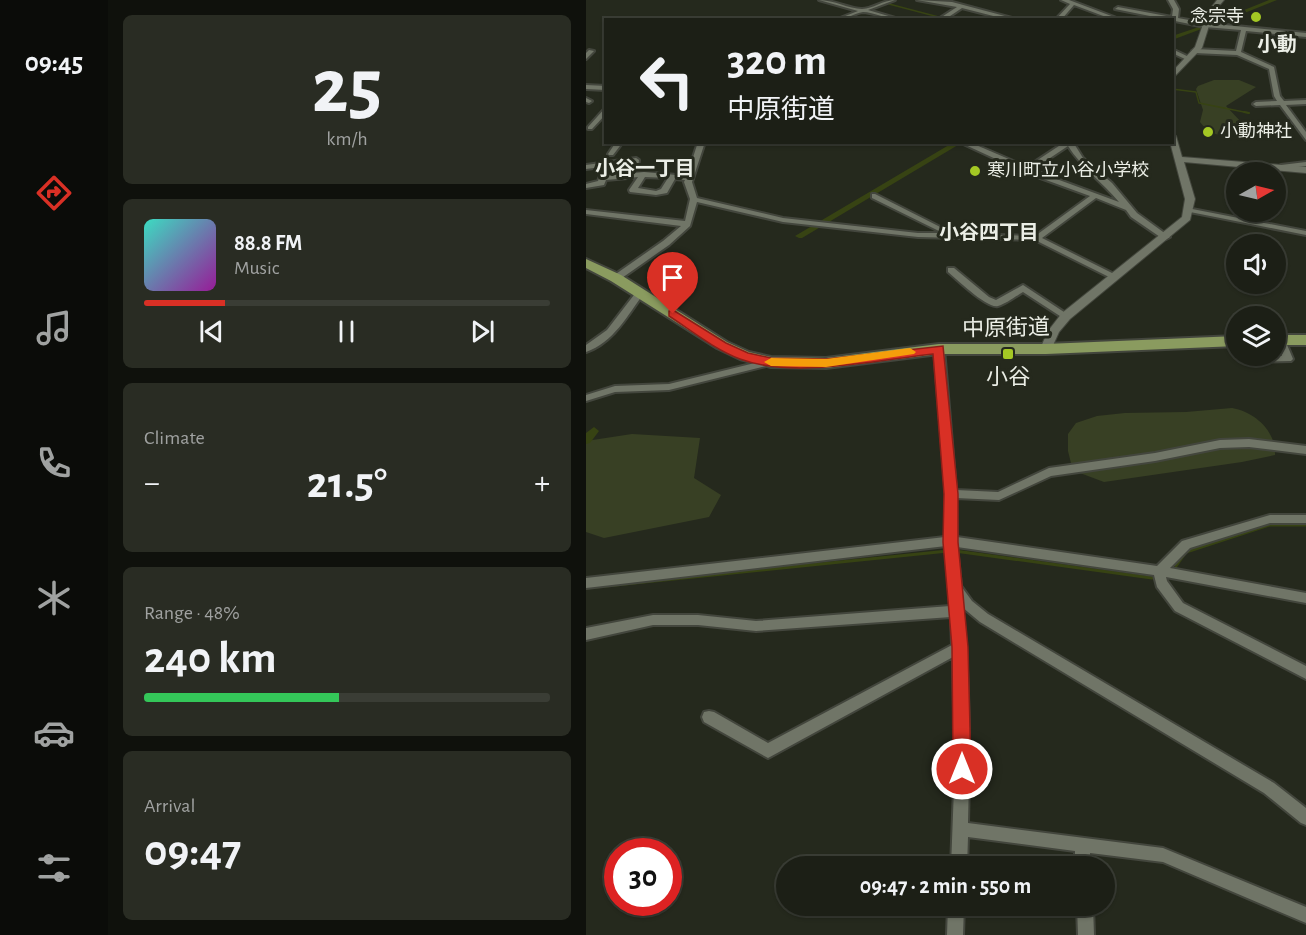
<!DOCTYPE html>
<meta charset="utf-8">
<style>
:root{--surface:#1c1f16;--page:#292c23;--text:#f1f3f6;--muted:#a0a2a1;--line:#3a3d35;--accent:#d93025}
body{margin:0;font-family:"Alegreya Sans","Noto Sans JP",sans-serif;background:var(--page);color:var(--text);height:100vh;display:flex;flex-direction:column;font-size:22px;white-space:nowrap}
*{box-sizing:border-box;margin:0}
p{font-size:20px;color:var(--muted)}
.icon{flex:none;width:33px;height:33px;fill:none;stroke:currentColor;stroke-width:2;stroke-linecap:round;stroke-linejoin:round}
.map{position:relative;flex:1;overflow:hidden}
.sheet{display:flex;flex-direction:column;gap:15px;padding:15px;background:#0f110c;width:478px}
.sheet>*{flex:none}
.hud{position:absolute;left:18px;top:18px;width:570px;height:126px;border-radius:0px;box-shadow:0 2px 4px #0004,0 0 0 2px var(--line);background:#1c1f16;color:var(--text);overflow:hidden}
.needle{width:39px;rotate:82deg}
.fabs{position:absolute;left:640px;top:162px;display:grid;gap:12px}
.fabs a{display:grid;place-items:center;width:60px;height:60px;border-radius:50%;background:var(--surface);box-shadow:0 2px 4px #0004,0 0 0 2px var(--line);font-size:30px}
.speed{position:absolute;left:18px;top:838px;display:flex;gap:12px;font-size:30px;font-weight:700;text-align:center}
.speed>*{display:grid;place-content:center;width:78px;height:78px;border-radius:50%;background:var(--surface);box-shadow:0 2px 4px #0004,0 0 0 2px var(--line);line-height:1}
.speed .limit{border:9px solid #d22;background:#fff;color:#111}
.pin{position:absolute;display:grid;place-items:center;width:51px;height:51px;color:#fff;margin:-62px -26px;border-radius:50% 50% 50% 0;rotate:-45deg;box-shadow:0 0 6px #0007}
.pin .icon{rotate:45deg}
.me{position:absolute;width:66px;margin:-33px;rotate:0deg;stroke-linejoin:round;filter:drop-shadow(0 0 4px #0008)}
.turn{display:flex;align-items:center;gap:21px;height:126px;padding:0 24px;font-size:27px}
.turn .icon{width:78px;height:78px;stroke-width:2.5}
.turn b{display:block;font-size:42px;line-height:51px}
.big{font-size:45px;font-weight:600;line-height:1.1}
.sheet .card{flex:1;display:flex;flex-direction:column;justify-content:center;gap:9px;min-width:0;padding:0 21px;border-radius:9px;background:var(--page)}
.sheet .dial{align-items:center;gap:0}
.dial b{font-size:78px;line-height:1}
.song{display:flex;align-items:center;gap:18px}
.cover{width:72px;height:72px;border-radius:9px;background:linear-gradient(135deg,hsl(170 70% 55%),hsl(300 70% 35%))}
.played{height:6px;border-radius:3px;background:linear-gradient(90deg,var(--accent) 20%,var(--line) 20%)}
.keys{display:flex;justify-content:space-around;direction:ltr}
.heat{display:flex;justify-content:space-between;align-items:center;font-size:33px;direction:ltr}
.charge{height:9px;border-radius:4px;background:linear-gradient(90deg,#34c759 48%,var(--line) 0)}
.trip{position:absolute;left:190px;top:856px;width:339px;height:60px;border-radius:30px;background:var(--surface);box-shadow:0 2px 4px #0004,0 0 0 2px var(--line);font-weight:600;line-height:60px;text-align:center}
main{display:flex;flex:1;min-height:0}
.dock{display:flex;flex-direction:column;width:108px;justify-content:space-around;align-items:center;background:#0b0c09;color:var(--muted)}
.dock .icon{width:42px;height:42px}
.dock .current{color:var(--accent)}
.dock b{font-size:27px;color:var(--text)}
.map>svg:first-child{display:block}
.green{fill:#384024}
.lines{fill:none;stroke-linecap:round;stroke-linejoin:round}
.stream-far2{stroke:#374313;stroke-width:1.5}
.stream-far1{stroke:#374313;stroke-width:2}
.stream{stroke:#374313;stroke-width:3}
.canal{fill:#374313;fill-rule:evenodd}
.minor-casing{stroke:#43463d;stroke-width:4}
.tertiary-casing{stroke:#43463d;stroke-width:2}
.primary-casing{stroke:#43463d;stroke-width:4}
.minor{fill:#707567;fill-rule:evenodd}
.tertiary{fill:#707567;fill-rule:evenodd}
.primary{fill:#8a9b5f;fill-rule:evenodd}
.route{fill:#d93025;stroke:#8d1f18;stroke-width:1.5}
.slow{fill:#f59e0b}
.poi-dot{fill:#a4c824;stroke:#25291d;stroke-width:2}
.labels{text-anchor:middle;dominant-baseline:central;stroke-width:6;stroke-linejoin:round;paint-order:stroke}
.far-poi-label{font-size:18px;fill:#ebeee6;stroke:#25291d;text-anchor:start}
.far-neighbourhood-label{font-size:20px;font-weight:bold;fill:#ebeee6;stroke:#25291d}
.street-label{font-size:22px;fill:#ebeee6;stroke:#25291d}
.poi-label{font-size:22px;fill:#ebeee6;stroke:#25291d}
</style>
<main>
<nav class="dock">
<b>09:45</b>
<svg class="icon current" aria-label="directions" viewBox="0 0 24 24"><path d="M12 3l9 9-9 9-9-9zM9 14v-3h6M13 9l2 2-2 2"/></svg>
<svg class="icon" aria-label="music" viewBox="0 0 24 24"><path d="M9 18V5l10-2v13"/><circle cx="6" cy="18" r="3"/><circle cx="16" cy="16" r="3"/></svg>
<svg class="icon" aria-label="phone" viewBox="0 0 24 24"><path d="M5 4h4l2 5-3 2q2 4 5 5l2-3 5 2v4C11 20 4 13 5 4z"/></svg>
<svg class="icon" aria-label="climate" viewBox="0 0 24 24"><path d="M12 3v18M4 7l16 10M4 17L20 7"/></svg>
<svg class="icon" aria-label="car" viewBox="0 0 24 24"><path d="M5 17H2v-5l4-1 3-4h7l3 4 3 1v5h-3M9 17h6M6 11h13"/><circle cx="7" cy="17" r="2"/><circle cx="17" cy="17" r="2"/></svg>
<svg class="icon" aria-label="filters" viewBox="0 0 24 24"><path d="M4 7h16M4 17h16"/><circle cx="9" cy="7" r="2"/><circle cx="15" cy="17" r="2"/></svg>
</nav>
<section class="sheet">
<div class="card dial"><b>25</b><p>km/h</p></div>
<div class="card">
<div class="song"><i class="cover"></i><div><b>88.8 FM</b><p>Music</p></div></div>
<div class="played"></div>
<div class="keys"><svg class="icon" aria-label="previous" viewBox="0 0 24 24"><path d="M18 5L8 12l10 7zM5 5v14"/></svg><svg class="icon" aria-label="pause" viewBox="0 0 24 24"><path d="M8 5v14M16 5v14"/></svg><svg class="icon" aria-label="next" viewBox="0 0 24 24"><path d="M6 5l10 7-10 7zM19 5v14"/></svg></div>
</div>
<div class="card"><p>Climate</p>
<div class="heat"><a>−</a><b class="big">21.5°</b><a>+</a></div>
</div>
<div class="card"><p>Range · 48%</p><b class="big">240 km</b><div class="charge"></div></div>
<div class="card"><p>Arrival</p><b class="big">09:47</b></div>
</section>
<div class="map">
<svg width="720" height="935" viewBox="0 0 720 935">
<rect width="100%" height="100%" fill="#25291d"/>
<path class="green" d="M628,80H653L670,87L640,106L657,124C644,140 626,138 614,122L617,110L610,89L612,86Z
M646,408C669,412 690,431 689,455L656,462L518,482L494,473L485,463L482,451V434L490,423L511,416L539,413L600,412Z
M46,434L114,438L108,478L135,495L123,517L18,538L0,532V441Z"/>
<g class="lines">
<path class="stream-far2" d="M303,4L364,20
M586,89L610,92L613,103L663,113"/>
<path class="stream-far1" d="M658,112L663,113"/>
<path class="stream" d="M369,551L566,578
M590,566L600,552L683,525H720
M0,588L362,551"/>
<path class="canal" d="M683,0H691L626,26L621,25Z
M613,27L618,28L586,40V36Z
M368,142H377L216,238H213L209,236Z
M8,427L13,431L4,443L0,444V433Z"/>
<g class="minor-casing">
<path id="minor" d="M233,0C248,0 263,9 276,9C287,9 297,0 309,0L282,10L316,20C303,20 287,12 277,12C268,13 260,20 249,20L272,11Z
M331,0L366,2L434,20H423L376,8L358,20H351L371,7Z
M475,0H483L536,20H528L488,5L475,20H469L484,4Z
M582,0H588L593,9L592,18L619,23L720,33V37L660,31L655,52L688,67L694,96L698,101L720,100V104L700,105L720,132V140L694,105L670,106L667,104L670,102L691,101L688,96L683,69L651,55L609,53L606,51L609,49L650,51L655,30L619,27L529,9L532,7L586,17L587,9Z
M586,49L603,57L604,58L599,59L586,53Z
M3,50L8,51L0,59V53Z
M0,85L20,86V90L0,89Z
M0,98L6,101L3,103L0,102Z
M20,107V114L6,129H2V127Z
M30,142H37L27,155H23L22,154Z
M112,142H119L106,182L111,198L197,218L332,233H357L286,198V194H289L368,234L449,236L504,196L438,172L373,142H383L441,167L479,142H487L497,158L526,183L551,213L584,237L580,239H577L545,217L540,210L510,198L456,238L530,275V279H527L449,240L332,237L197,222L111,202L104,226L83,245L33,280H27V276L77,241L95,226L0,214V210L99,221L104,199L98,182L99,180L89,179L81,193L70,195L44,192L43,190L52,177L20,180L18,185L0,188V184L12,181L14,176H17L58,172L101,176ZM482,146C496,168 517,183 533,202L446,170ZM59,177L82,178L75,189L70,191L52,188Z
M50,158L53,160L52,167L48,169L44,167L46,163L0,169V165Z
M720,162V166L695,169L691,167L695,165Z
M601,208L720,231V235L604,212H601Z
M362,268H368L403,297L410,300L437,285L484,316L480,319L477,318L437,292C430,296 420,304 412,306C401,309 371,279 362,272Z
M54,290L58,293C42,315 27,343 0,352V345L21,330L51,291Z
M694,337L699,340L707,359L705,361L665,362L662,356H696L690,341L691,338Z
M353,346L358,349L370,490L412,492L463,468L569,453L634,440L663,439L720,446V454L663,447L634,448L569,461L465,476L413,500L370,498L371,537L571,566L596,541L684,515H720V523H684L604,548L584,568L720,593V603L580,577L581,581L597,603L720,666V679L589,611L571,587L568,575L371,547L375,586L386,601L402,614L688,783L720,808V825L715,823L678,793L394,622L376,607C384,677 384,751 382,823L577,848L720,907V923L577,862L504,853L505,867H489V851L382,837L381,867H365L369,762L367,657L182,758L118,722L116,717L118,712L123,711L128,712L182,743L366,645L365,617L170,631L112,625H67L0,640V628L67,615H112L170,621L364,606L360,546L0,588V578L359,537L360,494L348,349Z
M185,359L188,360L190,362L188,364L83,390L29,392L0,401V395L29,386L83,384Z
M362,906H378L377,935H361Z
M491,906H507L508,935H492Z"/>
</g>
<g class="tertiary-casing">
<path id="tertiary" d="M631,0H638L627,13L616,48L586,79V72L609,47L621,13Z
M586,134L590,136L596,157L720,167V173L598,162L609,199L604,220L484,319L473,332L464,352H456L454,349L462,331L476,313L596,217L599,199L584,142H586Z"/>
</g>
<g class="primary-casing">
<path id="primary" d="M0,259L35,275L141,342L163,352L185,357L240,358L353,344H460L651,336V346L460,354H353L240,368L185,367L154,359L131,348L25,281L0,268Z
M690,335H720V345H690Z"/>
</g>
<use href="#minor" class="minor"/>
<use href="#tertiary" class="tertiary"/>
<use href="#primary" class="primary"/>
</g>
<path class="route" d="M87,310L140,343L162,353L185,358L240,359L357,346L372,494V542L382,647L385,769L383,775L376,778L370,775L367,769L366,647L357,542L358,494L347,354C292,360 207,379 154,359C128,349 106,331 83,316V311Z"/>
<path class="slow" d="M324,348L330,352L328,354L240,367L185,366L178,362L185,358L240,359Z"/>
<g class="poi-dot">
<circle cx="670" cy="17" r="6"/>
<circle cx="622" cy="132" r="6"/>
<circle cx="389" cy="171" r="6"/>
<rect x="416" y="348" width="12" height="12" rx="3"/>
</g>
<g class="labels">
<g class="far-poi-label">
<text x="658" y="17" text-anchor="end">念宗寺</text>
<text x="634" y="132">小動神社</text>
<text x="401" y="171">寒川町立小谷小学校</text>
</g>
<g class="far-neighbourhood-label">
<text x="691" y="45">小動</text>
<text x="59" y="169">小谷一丁目</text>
<text x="403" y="233">小谷四丁目</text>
</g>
<g class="street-label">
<text transform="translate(420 328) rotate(-1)">中原街道</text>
</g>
<g class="poi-label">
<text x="422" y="377">小谷</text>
</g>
</g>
</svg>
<div class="fabs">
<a><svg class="needle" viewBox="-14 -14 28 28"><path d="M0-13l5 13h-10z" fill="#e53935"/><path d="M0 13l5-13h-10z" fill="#a0a2a1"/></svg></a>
<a><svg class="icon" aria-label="sound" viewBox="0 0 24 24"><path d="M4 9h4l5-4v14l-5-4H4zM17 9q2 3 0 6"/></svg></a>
<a><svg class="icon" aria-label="layers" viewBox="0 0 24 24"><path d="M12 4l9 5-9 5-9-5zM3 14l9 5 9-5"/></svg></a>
</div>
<div class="speed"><div class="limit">30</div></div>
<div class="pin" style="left:87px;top:314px;background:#d93025"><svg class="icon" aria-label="arrive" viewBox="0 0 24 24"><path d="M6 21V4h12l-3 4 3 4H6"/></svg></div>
<svg class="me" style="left:376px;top:769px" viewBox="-20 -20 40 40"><circle r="17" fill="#d93025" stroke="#fff" stroke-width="3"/><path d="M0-11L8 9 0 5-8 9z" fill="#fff"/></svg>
<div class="trip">09:47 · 2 min · 550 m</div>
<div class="hud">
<div class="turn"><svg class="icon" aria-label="left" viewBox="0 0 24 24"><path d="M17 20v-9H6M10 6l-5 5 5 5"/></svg><div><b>320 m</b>中原街道</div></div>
</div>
</div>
</main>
